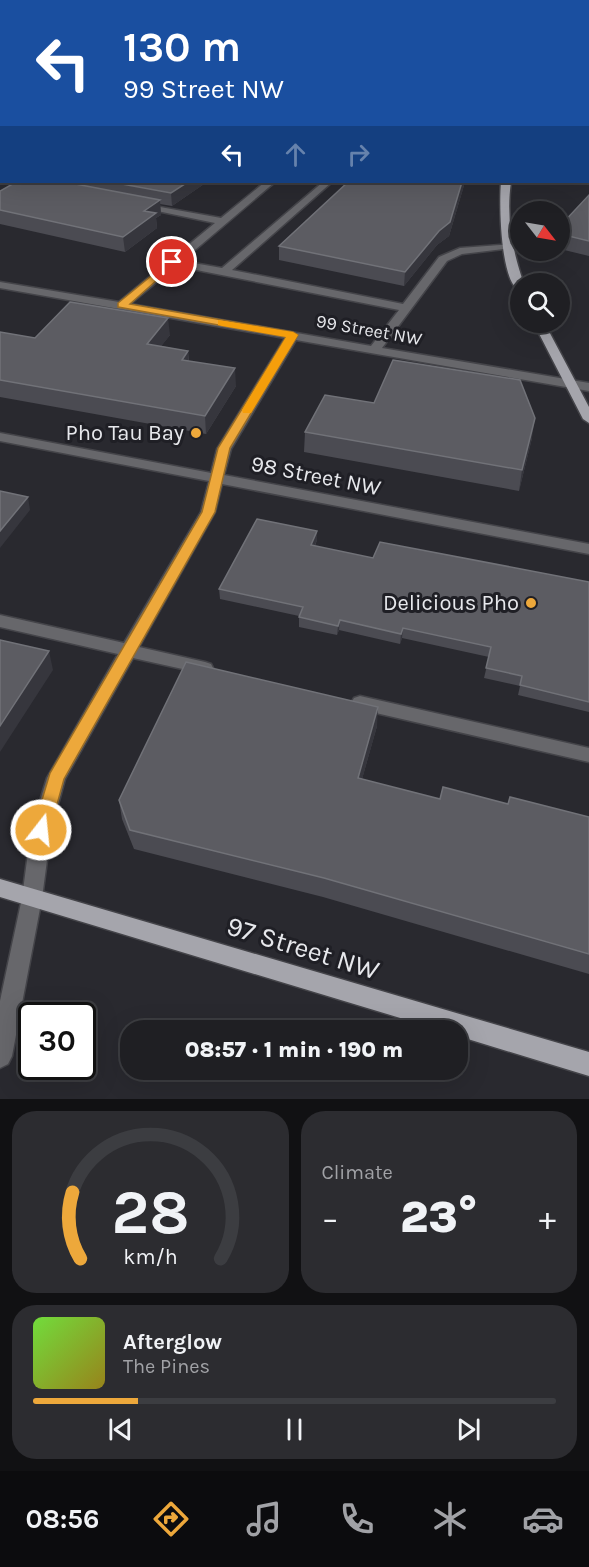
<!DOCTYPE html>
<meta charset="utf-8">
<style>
:root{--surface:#1f1f23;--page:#2c2c30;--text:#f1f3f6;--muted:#a1a2a6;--line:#3c3d41;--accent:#eda83b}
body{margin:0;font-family:Karla,sans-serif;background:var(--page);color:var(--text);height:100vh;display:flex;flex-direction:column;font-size:22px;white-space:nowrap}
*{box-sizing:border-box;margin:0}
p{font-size:20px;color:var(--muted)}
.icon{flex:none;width:33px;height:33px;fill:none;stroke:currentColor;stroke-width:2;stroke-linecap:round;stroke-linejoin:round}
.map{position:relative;height:1099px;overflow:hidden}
.panel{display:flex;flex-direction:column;gap:12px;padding:12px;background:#111113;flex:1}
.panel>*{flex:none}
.hud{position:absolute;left:0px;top:0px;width:590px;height:183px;box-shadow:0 6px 24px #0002,0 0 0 2px var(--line);background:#1a4fa0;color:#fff;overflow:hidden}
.needle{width:39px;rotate:121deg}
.controls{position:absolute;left:510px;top:201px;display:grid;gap:12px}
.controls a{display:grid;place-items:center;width:60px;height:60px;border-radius:50%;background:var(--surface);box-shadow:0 6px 24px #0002,0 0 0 2px var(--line);font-size:30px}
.speed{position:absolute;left:18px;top:1002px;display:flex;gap:12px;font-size:30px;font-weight:700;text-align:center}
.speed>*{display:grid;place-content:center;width:78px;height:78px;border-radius:50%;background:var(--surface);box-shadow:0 6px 24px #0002,0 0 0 2px var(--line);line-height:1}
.speed .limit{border:3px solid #111;border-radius:9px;background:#fff;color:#111}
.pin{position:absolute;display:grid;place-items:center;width:51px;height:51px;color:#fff;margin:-26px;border:3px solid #fff;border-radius:50%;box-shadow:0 2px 6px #0007}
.me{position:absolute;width:66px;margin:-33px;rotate:16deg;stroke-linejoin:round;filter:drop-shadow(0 0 4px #0008)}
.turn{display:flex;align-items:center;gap:21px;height:126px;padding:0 24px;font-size:27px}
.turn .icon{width:78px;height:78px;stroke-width:2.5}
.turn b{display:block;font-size:42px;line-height:51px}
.lanes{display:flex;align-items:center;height:57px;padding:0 24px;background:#0003;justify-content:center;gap:30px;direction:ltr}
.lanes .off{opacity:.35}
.big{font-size:45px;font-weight:800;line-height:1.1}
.panel .card{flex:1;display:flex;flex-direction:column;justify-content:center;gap:9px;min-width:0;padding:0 21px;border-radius:24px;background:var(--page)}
.panel .dial{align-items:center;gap:0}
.dial svg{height:156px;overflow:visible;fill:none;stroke:var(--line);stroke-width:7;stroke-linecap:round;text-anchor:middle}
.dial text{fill:var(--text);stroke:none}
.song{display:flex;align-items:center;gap:18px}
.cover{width:72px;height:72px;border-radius:9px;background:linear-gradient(135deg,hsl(100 70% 55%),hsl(50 70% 35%))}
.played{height:6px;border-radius:3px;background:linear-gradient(90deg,var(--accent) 20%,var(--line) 20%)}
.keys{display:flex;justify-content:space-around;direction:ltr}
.heat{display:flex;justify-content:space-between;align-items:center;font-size:33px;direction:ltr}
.panel .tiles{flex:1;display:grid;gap:12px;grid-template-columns:1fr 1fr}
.card:last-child{grid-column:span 2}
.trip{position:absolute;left:120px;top:1020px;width:348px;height:60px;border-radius:24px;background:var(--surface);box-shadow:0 6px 24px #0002,0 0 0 2px var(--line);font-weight:800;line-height:60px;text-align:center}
.tabs{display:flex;height:96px;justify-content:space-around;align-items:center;background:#0c0c0e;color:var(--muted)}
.tabs .icon{width:42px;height:42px}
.tabs .active{color:var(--accent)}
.tabs b{font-size:27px;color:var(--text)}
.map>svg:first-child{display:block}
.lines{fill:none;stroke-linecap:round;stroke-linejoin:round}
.minor-casing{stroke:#444449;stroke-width:3}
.major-casing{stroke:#444449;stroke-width:3}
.minor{fill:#67676b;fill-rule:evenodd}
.major{fill:#a5a5ac;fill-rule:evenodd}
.wall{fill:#4b4b52}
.shaded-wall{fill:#36363d}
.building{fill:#5c5c62;stroke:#717278;stroke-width:1.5}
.route{fill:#eda83b;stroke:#9a6d26;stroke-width:1.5}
.slow{fill:#f59e0b}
.poi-dot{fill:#eda83b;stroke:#1f1f25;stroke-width:2}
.labels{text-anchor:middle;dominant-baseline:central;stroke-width:6;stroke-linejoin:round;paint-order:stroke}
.far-street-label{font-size:18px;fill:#e7e8ec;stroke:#1f1f25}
.poi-label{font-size:22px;fill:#e7e8ec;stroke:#1f1f25;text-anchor:end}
.street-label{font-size:22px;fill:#e7e8ec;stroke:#1f1f25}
.near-street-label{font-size:27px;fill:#e7e8ec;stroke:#1f1f25}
</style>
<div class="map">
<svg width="589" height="1099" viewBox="0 0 589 1099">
<rect width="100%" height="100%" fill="#29292f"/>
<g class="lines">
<g class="minor-casing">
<path id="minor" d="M152,0L167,2H154Z
M192,0H200L190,2Z
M588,72H589V76H588Z
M0,79H2L0,84Z
M0,173L2,174V180L0,179Z
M265,182H275L182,261L222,268L323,182H332L232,270L403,304L439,257L460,248L512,244V248L462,254L447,261L382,348L589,383V391L296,340L231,449L224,475L589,544V554L222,484L215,512L139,647L205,662L211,664L213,668L211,672L205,674L133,658L65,779L51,830L42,898L12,1056L8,1064L0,1068V1001L22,898L31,830L47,778L118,654L0,627V615L124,643L201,512L209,481L0,441V433L211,473L217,449L285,338L0,288V282L119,302L215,223L138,207V203L221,218ZM176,266L399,310L371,346L130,304Z
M360,696L589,748V762L354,708L351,703L354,698Z"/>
</g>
<g class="major-casing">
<path id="major" d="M0,22H2V26H0Z
M588,135L589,136V142L588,141Z
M501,182H511C506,217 512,250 524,284H520V291C500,283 499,202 501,182Z
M533,322H544L589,407V423L583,419Z
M0,879L589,1052V1076L458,1036V1030H440L0,897Z"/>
</g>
<use href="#minor" class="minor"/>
<use href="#major" class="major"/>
</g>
<path class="wall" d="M0,0H80L76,2H2V13H0Z
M241,0H589V53L588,2H241Z
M16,182H207L172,206L160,204L161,215L156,218L157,228L125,252L0,224V191Z
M348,182H465L449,236L437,245L404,286L279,260V246Z
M589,195V256L560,249V226Z
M0,332L35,338L170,335L161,346L188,351L189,361L236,386L206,434L0,397Z
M305,432L532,438L519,491L304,452Z
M317,531V540L315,546L373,558L589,582V712L518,695L520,686L484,678L489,657L402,638L400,644L339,630L337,635L299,627V616L220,599L219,589Z
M377,726L362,779L440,799L508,804L589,817V974L323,897L134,849L122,819L119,800Z"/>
<path class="shaded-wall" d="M48,0H80L76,2H44Z
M188,182H207L172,206L171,193Z
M462,182H465L449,236L437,245L404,286L405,272Z
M160,200L161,215L156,218L157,228L125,252L123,237L144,211Z
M168,318L170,335L149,362L147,344Z
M188,351L189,369L182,360Z
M235,368L236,386L206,434L205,416Z
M535,418L532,438L519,491L522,470Z
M28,497L30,510L0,548V531Z
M317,531V540L310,555L311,545Z
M340,620L339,630L337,635L338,626Z
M403,628L402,638L400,644L401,634Z
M49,651L53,670L0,752V726Z
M378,707L377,726L357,797L358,778Z"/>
<path class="building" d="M0,0H48L44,2H2V3H0Z
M265,0H589V9H588L589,44L588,45V2H274Z
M16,182H65L160,200L144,211L156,213L123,237L0,210V191Z
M111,182H188L171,193Z
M348,182H462L450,222L439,231L405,272L279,246Z
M589,195V241L560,234V226Z
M70,302L168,318L147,344L188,351L182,360L235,368L205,416L0,380V332L35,338Z
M393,360L520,380L535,418L522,470L305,432L325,395L374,403Z
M0,491L28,497L0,531Z
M257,519L317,531L311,545L373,558L380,542L589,582V702L520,685L522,676L486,668L491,647L403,628L401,634L340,620L338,626L299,617L303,607L219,589Z
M0,640L49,651L0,726Z
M186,662L378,707L358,778L440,799L443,787L508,804L510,797L589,817V954L324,878L130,830L119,800Z"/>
<path class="route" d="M172,259L177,262L175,264L130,304L293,332L298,335L230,448L215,512L64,779L50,830L48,836L41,838L35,836L33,830L50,773L202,512L218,448L286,337L118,307V303Z"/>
<path class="slow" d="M218,320L293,332L298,335L251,413H243L242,410L286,337L222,326L218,325Z"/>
<g class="poi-dot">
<circle cx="196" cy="433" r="6"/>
<circle cx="531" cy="603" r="6"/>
</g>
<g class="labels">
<g class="far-street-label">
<text transform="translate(369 330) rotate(10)">99 Street NW</text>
</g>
<g class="poi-label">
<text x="184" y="433">Pho Tau Bay</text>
<text x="519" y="603">Delicious Pho</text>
</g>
<g class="street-label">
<text transform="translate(316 476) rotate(11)">98 Street NW</text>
</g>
<g class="near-street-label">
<text transform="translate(303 948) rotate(17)">97 Street NW</text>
</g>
</g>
</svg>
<div class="controls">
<a><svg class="needle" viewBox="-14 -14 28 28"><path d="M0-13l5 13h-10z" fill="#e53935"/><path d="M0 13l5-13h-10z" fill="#a1a2a6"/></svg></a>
<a><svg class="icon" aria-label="search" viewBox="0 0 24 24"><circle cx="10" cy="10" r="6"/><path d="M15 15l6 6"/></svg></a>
</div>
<div class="speed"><div class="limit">30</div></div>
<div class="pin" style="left:172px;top:262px;background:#d93025"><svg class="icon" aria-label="arrive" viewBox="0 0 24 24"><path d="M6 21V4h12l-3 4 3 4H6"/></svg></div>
<svg class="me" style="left:41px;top:830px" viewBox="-20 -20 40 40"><circle r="17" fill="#eda83b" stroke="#fff" stroke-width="3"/><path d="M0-11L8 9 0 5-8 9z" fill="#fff"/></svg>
<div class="trip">08:57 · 1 min · 190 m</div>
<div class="hud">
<div class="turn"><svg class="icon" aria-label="left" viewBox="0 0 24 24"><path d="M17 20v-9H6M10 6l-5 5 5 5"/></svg><div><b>130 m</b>99 Street NW</div></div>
<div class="lanes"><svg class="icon" aria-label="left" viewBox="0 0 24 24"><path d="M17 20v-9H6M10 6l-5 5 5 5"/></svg><svg class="icon off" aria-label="ahead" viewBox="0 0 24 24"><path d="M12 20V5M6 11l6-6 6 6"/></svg><svg class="icon off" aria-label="right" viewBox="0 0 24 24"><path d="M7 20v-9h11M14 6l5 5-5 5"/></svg></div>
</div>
</div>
<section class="panel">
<div class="tiles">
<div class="card dial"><svg viewBox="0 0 100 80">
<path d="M14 69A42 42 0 1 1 86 69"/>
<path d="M14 69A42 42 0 0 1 10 35" stroke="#eda83b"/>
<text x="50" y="56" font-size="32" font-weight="700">28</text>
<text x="50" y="72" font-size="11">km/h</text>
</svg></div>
<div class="card"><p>Climate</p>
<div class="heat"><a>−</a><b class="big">23°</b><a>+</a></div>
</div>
<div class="card">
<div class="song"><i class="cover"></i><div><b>Afterglow</b><p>The Pines</p></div></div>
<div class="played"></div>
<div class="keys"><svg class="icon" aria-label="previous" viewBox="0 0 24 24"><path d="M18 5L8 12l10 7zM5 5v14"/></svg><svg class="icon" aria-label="pause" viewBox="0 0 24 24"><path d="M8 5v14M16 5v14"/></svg><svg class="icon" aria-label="next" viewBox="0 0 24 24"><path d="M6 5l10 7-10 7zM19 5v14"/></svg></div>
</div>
</div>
</section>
<nav class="tabs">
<b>08:56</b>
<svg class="icon active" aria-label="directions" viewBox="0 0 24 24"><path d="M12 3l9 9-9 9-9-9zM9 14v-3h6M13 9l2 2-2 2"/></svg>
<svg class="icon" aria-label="music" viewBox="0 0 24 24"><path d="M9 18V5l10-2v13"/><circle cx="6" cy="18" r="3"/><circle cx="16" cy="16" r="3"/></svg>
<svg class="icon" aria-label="phone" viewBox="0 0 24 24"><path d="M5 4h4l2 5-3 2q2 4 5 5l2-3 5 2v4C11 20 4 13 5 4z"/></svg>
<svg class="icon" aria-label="climate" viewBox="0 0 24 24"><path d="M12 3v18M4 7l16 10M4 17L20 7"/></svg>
<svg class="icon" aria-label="car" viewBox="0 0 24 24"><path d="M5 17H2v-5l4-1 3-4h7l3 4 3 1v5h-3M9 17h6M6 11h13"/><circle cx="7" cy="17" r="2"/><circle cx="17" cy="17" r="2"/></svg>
</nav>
